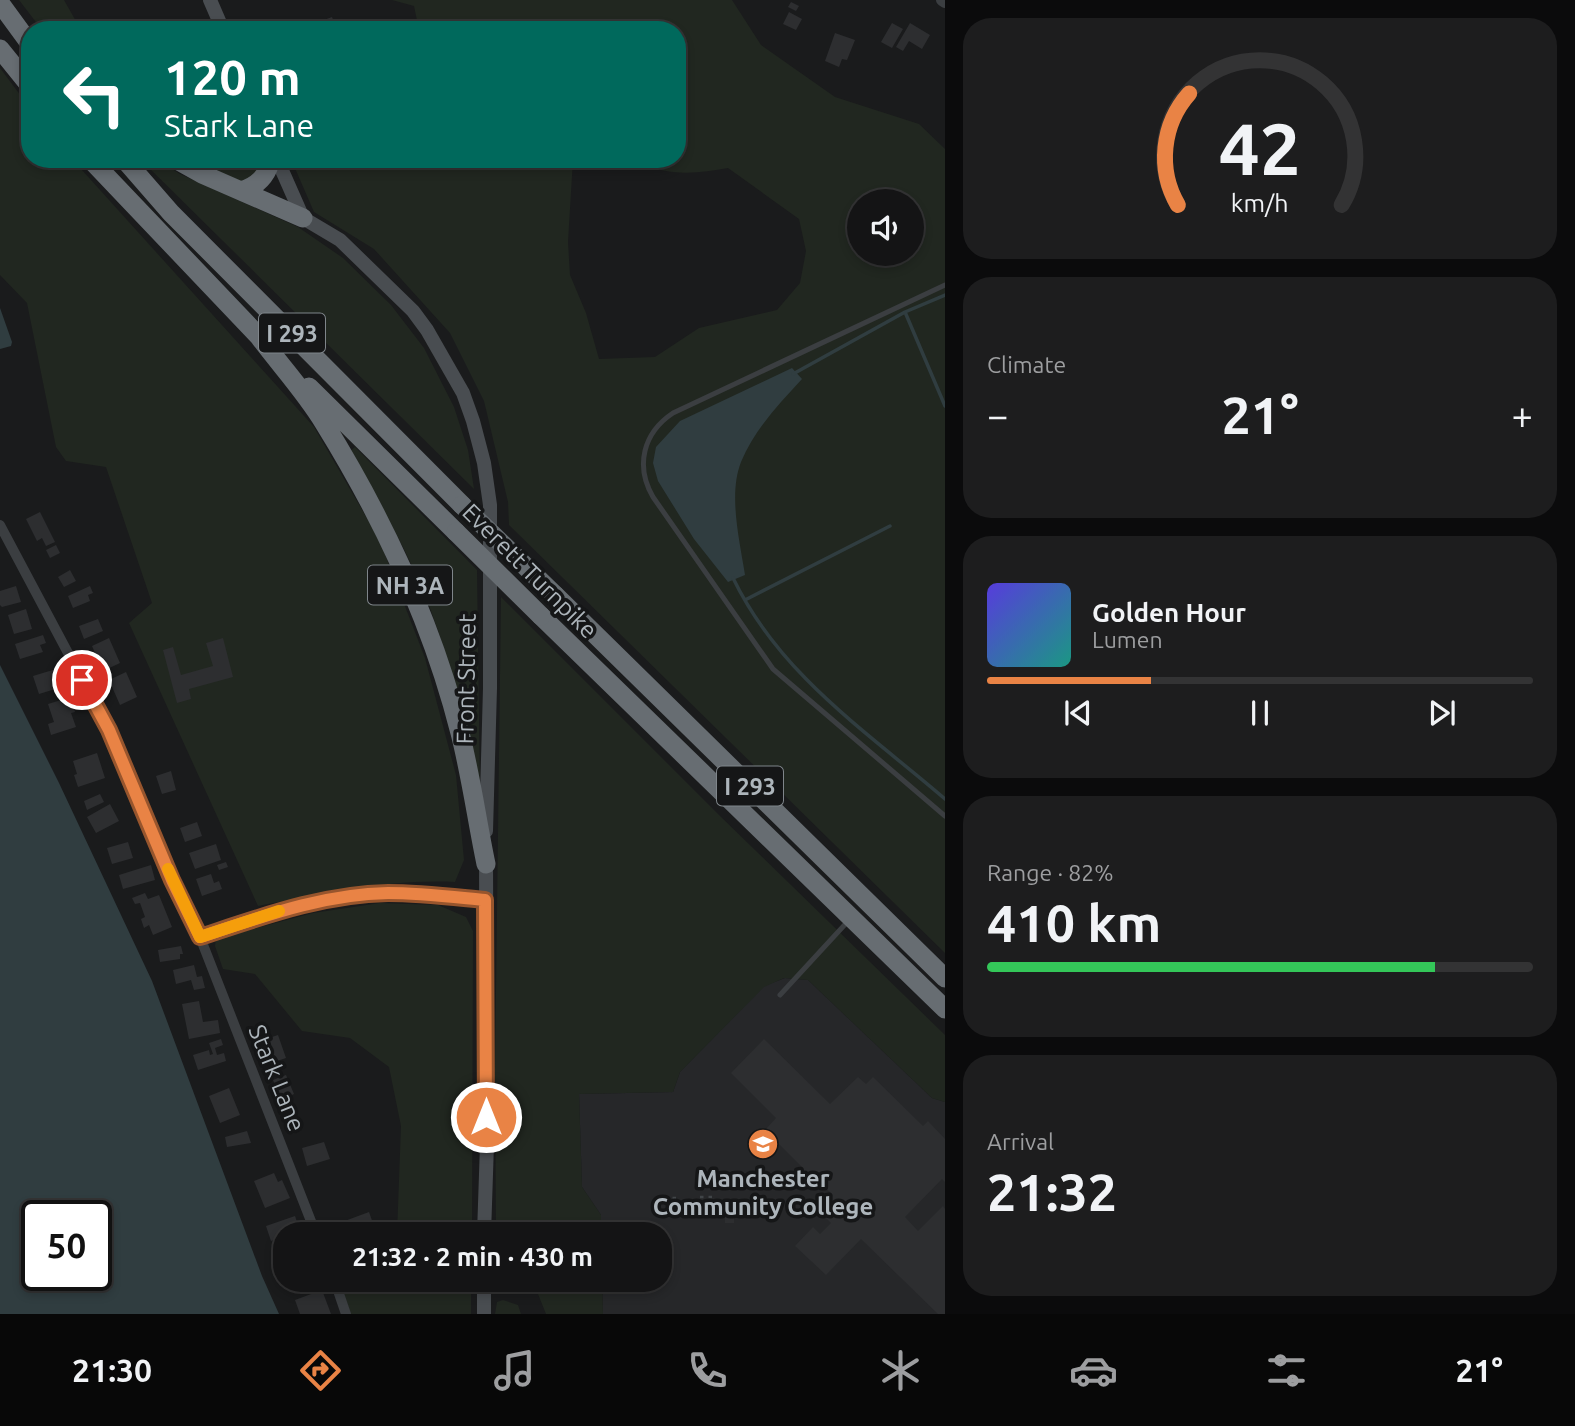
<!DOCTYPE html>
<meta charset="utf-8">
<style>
:root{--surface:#141415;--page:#1d1d1e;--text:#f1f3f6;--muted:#9d9ea0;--line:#333334;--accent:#e98345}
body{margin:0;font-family:Ubuntu,sans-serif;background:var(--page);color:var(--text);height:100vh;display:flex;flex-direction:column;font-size:26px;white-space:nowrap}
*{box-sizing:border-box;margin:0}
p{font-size:23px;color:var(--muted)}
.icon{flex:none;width:38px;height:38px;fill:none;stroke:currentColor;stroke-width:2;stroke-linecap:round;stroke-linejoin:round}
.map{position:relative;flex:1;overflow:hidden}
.side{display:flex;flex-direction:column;gap:18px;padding:18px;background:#0b0b0c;width:630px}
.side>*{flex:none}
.hud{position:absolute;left:21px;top:21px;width:665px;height:147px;border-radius:28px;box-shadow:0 4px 10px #0003,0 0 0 2px var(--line);background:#00695c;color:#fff;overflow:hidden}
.tools{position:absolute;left:847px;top:189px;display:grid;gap:14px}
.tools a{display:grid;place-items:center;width:77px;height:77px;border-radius:50%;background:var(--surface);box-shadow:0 4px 10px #0003,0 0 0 2px var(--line);font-size:35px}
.speed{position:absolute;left:21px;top:1200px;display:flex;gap:14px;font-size:35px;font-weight:700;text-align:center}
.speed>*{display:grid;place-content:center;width:91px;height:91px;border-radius:50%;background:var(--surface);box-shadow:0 4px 10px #0003,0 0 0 2px var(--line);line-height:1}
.speed .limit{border:4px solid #111;border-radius:10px;background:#fff;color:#111}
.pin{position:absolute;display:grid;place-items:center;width:60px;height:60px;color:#fff;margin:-30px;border:4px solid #fff;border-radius:50%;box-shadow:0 2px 7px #0007}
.me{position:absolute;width:77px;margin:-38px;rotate:0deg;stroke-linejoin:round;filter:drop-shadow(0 0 5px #0008)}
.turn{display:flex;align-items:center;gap:24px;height:147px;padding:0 28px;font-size:32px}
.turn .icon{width:91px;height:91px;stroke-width:2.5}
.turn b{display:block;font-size:49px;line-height:60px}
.big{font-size:52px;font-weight:700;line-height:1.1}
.side .widget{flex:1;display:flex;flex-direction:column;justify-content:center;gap:10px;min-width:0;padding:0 24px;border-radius:28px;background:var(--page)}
.side .dial{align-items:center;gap:0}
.dial svg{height:182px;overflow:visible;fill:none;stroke:var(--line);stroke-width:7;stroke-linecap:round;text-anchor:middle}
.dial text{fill:var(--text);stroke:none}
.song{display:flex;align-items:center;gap:21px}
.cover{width:84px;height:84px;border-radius:10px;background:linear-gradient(135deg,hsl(250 70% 55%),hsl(170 70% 35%))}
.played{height:7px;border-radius:4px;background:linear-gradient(90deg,var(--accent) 30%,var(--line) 30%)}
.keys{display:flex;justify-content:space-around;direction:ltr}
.heat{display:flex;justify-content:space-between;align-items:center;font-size:38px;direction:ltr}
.charge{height:10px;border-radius:5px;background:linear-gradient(90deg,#34c759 82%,var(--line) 0)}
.trip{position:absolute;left:273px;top:1222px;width:399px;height:70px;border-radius:28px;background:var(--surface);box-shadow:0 4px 10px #0003,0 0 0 2px var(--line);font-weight:700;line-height:70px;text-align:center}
.menu{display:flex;height:112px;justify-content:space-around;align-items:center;background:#080808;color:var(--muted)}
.menu .icon{width:49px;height:49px}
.menu .current{color:var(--accent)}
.menu b{font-size:32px;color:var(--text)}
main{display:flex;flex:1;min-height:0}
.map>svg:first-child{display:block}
.built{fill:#262729}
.green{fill:#212720;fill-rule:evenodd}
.water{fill:#303d40;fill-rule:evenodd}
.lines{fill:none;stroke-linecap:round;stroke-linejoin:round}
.stream{stroke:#303d40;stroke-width:3.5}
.building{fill:#2d2e30}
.path{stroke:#414548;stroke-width:2.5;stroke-dasharray:3.5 5;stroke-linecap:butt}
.service{stroke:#3b3e41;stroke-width:5}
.minor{stroke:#3b3e41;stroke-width:10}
.tertiary{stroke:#3b3e41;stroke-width:12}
.secondary{stroke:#494d51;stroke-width:14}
.motorway{stroke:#676d72;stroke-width:19}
.motorway-bridge{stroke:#676d72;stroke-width:19}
.route-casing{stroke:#97552d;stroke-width:18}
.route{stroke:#e98345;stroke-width:12}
.slow{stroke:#f59e0b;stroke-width:12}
.labels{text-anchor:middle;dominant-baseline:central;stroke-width:7;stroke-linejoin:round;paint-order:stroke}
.shield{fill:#151617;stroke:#7f858a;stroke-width:2}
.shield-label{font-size:23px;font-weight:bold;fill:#adb5bb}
.street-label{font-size:24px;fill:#adb5bb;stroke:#151617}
.poi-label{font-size:24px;font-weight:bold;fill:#adb5bb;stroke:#151617}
</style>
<main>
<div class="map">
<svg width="945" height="1314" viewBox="0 0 945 1314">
<rect width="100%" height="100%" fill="#1a1b1c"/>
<path class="built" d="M785,978L808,980L932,1098L945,1102V1314H603L602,1279H660V1234H601V1215L582,1187L579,1094L673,1092L680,1072L764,986Z"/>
<path class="green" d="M19,0H64L81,30H42Z
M392,0H732L761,45L835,97L919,124L945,149V953L509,525L508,502L484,401L450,333L374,249L314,212L291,159H573L568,242L570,275L586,313L599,359L655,357L699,328L777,310L800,283L806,251L799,219L728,168C697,174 662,177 635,159H677V30H419L414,6ZM859,201H912V254H859Z
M0,68L30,108V159H72L314,427L379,539L425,658L456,775L464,860L455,882C388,879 324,894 258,906L129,623L152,603L106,467L66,461L56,447L27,303L0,275Z
M140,159H156L180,174L298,227L343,258L391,305L424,348L454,407L468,450L474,489Z
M216,159H264C254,195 229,179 206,168Z
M355,447L477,570L480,788C463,721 449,652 422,588C402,541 376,496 349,452Z
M501,597L719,815L945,1035V1102L932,1098L808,980L784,978L764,987L680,1072L673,1092L579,1094L582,1187L601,1215V1234H496L495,1069Z
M380,903L438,905L466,917L473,931L472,1234H397L401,1126L389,1067L350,1038L302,1031L255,974L223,969L215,946L216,939L313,913Z
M339,1279H471V1314H351Z
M532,1279H602L603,1314H546Z
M503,1300L518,1305L521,1314H495L497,1302Z"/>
<path class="water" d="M0,308L12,342L11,346L0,349Z
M792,368L802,379C779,404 754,430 741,462C728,495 740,542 745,575L728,582L694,539L658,481L653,463L656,447L680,421Z
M0,665L59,783L152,981L262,1276L279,1314H0ZM37,1216H96V1276H37Z"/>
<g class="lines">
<path class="stream" d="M905,312L945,406
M793,374L905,312L945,295
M733,578C780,675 866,731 945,799
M745,600L890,526"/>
</g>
<path class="building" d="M791,2L799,6L796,11L788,7Z
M789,12L802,19L796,30L783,24Z
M332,17L337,30H319L316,23Z
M892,23L903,29L892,48L881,42Z
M910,23L930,35L922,49L909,41L903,51L896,47Z
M835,33L855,40L847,60L842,59L839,67L825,61Z
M40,512L55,542L46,546L42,538L37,541L26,519Z
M56,545L60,553L50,558L46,550Z
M70,570L76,581L64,587L58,577Z
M16,586L21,602L2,607L0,605V591Z
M90,586L93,593L88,595L90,601L73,608L68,596Z
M26,609L32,629L14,634L8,615Z
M98,619L103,631L84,639L79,626Z
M43,635L46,643L40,645L43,652L20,659L15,644Z
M109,638L120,663L103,671L92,646Z
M223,638L233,677L189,689L191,699L177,703L163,650L173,647L181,675L213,666L206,643Z
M56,669L62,687L39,694L33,676Z
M126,672L137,697L120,705L109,680Z
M71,697L75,712L71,713L76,727L51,735L48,724L54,722L48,704Z
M97,753L105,778L78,787L74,775L77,774L73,761Z
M171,771L176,790L162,794L156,776Z
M100,794L104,802L87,810L84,801Z
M110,804L119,821L96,833L87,817Z
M197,822L202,836L185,842L180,828Z
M128,842L133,858L112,864L107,848Z
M216,844L221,860L195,869L189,853Z
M226,862L228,867L219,870L217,865Z
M151,865L155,880L123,889L119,875Z
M211,874L214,883L219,881L222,889L202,896L196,879Z
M145,893L148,899L159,895L172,927L153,935L149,925L144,928L141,919L145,917L140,903L135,904L132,898Z
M181,946L183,954H180V959L160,962L158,950Z
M194,965L197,977L202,976L205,988L194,990L191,980L176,984L173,970Z
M199,1001L203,1022L218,1020L220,1033L189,1039L182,1004Z
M278,1035L286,1058L262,1066L259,1057L271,1053L266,1039Z
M221,1039L223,1045L215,1048L217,1055L224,1053L226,1061L198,1070L193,1055L209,1050L210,1055L213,1054L209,1043Z
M764,1039L830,1104L858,1077L866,1084L873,1077L923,1126L928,1121L945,1139V1182L942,1179L905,1217L918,1231L943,1206L945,1209V1314H938L861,1239L826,1275L795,1246L813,1227L820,1234L831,1223L818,1210L833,1195L815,1178L809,1184L798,1173L803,1168L765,1130L776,1118L731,1073Z
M286,1075L294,1094L281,1100L273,1080Z
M229,1088L240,1115L220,1123L209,1096Z
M247,1131L251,1143L227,1147L225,1137Z
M324,1142L330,1159L307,1166L302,1148Z
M274,1173L278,1182L282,1180L290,1198L265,1208L254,1181Z
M725,1209H734V1223H725Z
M369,1212L375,1229L363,1234H346L342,1222Z
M295,1216L301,1234H285V1236L271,1241L266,1226Z
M318,1281L320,1288L310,1292L308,1284Z
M322,1290L331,1314H300L295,1300Z"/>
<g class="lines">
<path class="path" d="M700,1197H713
M664,1198H681"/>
<path class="service" d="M945,285L673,413C643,433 635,466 653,497L773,669L945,816
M780,995L850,919"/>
<path class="minor" d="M0,525L109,730L127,769L172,880L200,937L316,1234
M200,937C261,917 323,894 388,893C420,893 453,897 485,900
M334,1279L346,1314"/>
<path class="tertiary" d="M942,0L945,2"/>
<path class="secondary" d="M210,0L223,30
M277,159L303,218L340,240L413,311L427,330L463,393L473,421L484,463L490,505V688L486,831
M484,1234L487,1144L486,855
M484,1314V1279"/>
<path class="motorway" d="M0,3L30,44
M0,49L30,86
M90,159L268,346
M124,159L171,213L462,505
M175,159L202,174L303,218
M241,191C257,186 267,177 271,159
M260,338C281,366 306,393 324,423C384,520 432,622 460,733C471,776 477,821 486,864
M309,387L456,532
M555,595L945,978
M541,616L945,1009"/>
<path class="motorway-bridge" d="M462,505L555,595
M456,532L541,616"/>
</g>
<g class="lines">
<g class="route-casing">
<path id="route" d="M82,680L109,730L172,880L200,937C261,917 323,894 388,893C420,893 453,897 485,900L486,1117"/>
</g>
<use href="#route" class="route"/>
<path class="slow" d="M168,869L200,937L279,911"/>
</g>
<defs>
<g id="university-disc" transform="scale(1.575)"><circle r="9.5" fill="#e98345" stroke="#151617"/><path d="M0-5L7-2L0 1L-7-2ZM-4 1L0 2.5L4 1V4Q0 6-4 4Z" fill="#fff"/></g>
</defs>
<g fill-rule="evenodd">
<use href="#university-disc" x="763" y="1144"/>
</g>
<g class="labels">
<g class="shield">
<rect x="259" y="313.5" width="66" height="39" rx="5"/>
<rect x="368" y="565.5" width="84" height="39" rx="5"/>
<rect x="717" y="766.5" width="66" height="39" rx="5"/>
</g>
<g class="shield-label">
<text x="292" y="333">I 293</text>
<text x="410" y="585">NH 3A</text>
<text x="750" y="786">I 293</text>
</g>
<g class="street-label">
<text transform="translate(530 571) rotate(45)">Everett Turnpike</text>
<text transform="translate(466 679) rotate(-89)">Front Street</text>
<text transform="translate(277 1078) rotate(68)">Stark Lane</text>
</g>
<g class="poi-label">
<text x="763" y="1178">Manchester<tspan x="763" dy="28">Community College</tspan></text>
</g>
</g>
</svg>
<div class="tools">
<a><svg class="icon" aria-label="sound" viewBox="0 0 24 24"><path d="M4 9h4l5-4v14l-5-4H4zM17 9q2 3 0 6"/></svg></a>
</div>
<div class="speed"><div class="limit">50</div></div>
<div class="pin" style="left:82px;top:680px;background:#d93025"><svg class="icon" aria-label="arrive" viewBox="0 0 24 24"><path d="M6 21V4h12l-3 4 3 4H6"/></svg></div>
<svg class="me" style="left:486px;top:1117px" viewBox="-20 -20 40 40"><circle r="17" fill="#e98345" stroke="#fff" stroke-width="3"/><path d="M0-11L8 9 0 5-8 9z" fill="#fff"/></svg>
<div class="trip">21:32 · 2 min · 430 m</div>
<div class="hud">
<div class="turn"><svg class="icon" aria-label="left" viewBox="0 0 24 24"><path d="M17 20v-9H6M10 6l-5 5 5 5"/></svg><div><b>120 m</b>Stark Lane</div></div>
</div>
</div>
<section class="side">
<div class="widget dial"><svg viewBox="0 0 100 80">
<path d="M14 69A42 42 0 1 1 86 69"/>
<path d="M14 69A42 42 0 0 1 19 20" stroke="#e98345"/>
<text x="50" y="56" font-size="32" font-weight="700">42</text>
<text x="50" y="72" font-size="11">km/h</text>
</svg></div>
<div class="widget"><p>Climate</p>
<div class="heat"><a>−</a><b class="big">21°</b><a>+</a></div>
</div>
<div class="widget">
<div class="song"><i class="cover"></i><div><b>Golden Hour</b><p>Lumen</p></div></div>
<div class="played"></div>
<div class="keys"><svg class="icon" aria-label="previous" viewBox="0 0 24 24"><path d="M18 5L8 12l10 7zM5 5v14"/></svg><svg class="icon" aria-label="pause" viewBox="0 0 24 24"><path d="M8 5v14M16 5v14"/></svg><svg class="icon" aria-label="next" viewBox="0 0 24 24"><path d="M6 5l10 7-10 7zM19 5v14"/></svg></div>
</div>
<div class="widget"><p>Range · 82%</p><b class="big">410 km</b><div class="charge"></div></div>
<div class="widget"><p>Arrival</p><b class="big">21:32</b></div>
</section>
</main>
<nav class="menu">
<b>21:30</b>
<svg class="icon current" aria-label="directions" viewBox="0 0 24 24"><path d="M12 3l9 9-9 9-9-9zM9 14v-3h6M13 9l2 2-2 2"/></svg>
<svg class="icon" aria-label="music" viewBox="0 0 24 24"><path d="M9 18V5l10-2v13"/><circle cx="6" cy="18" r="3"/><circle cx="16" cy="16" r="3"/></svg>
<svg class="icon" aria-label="phone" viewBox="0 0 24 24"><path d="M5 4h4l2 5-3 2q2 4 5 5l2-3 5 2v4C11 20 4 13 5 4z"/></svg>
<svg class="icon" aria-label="climate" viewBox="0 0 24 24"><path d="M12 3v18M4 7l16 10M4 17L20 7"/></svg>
<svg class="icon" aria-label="car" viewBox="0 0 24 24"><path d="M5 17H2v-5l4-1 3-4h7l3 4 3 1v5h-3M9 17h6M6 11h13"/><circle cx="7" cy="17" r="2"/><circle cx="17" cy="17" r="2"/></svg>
<svg class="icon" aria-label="filters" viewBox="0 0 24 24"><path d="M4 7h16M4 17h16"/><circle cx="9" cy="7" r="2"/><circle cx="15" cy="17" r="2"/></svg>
<b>21°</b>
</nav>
